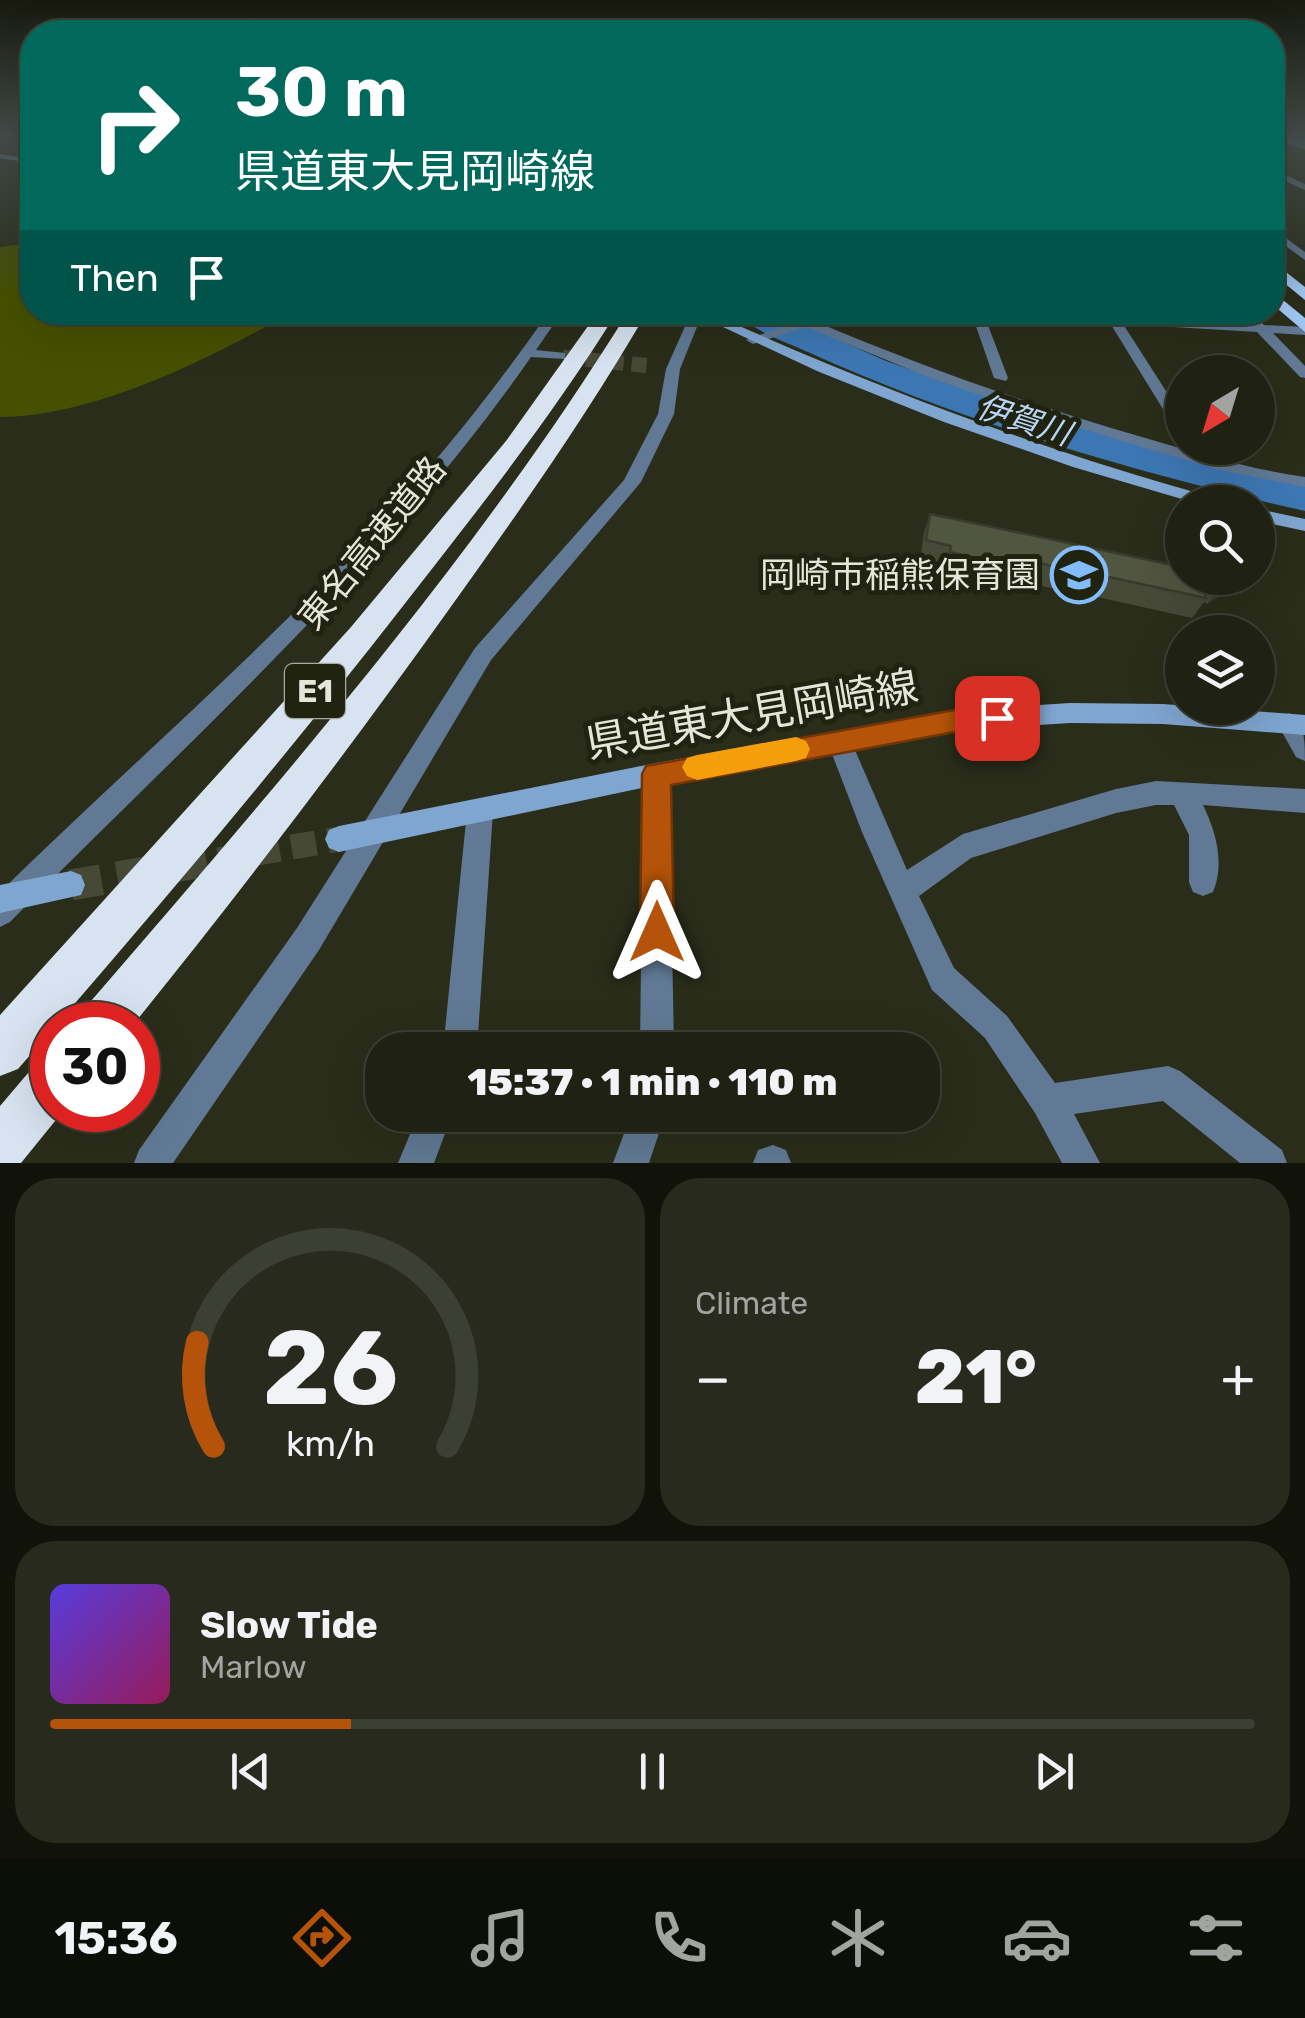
<!DOCTYPE html>
<meta charset="utf-8">
<style>
:root{--surface:#1f2213;--page:#272a1c;--text:#f1f3f6;--muted:#a1a4a0;--line:#3c3f33;--accent:#b45309}
body{margin:0;font-family:Rubik,"Noto Sans JP",sans-serif;background:var(--page);color:var(--text);height:100vh;display:flex;flex-direction:column;font-size:38px;white-space:nowrap}
*{box-sizing:border-box;margin:0}
p{font-size:32px;color:var(--muted)}
.icon{flex:none;width:55px;height:55px;fill:none;stroke:currentColor;stroke-width:2;stroke-linecap:round;stroke-linejoin:round}
.map{position:relative;height:1163px;overflow:hidden}
.side{display:flex;flex-direction:column;gap:15px;padding:15px;background:#11130a;flex:1}
.side>*{flex:none}
.top-card{position:absolute;left:20px;top:20px;width:1265px;height:305px;border-radius:40px;box-shadow:0 10px 40px #0002,0 0 0 2px var(--line);background:#00695c;color:#fff;overflow:hidden}
.needle{width:65px;rotate:218deg}
.controls{position:absolute;left:1165px;top:355px;display:grid;gap:20px}
.controls a{display:grid;place-items:center;width:110px;height:110px;border-radius:50%;background:var(--surface);box-shadow:0 10px 40px #0002,0 0 0 2px var(--line);font-size:50px}
.speed{position:absolute;left:30px;top:1002px;display:flex;gap:20px;font-size:50px;font-weight:700;text-align:center}
.speed>*{display:grid;place-content:center;width:130px;height:130px;border-radius:50%;background:var(--surface);box-shadow:0 10px 40px #0002,0 0 0 2px var(--line);line-height:1}
.speed .limit{border:15px solid #d22;background:#fff;color:#111}
.pin{position:absolute;display:grid;place-items:center;width:85px;height:85px;color:#fff;margin:-42px;border-radius:20px;box-shadow:0 5px 15px #0006}
.me{position:absolute;width:110px;margin:-55px;rotate:0deg;stroke-linejoin:round;filter:drop-shadow(0 0 8px #0008)}
.turn{display:flex;align-items:center;gap:35px;height:210px;padding:0 50px;font-size:45px}
.turn .icon{width:130px;height:130px;stroke-width:2.5}
.turn b{display:block;font-size:70px;line-height:85px}
.then{display:flex;align-items:center;height:95px;padding:0 50px;background:#0003;gap:20px;font-size:38px}
.big{font-size:75px;font-weight:800;line-height:1.1}
.side .card{flex:1;display:flex;flex-direction:column;justify-content:center;gap:15px;min-width:0;padding:0 35px;border-radius:40px;background:var(--page)}
.side .dial{align-items:center;gap:0}
.dial svg{height:260px;overflow:visible;fill:none;stroke:var(--line);stroke-width:7;stroke-linecap:round;text-anchor:middle}
.dial text{fill:var(--text);stroke:none}
.song{display:flex;align-items:center;gap:30px}
.cover{width:120px;height:120px;border-radius:15px;background:linear-gradient(135deg,hsl(250 70% 55%),hsl(330 70% 35%))}
.played{height:10px;border-radius:5px;background:linear-gradient(90deg,var(--accent) 25%,var(--line) 25%)}
.keys{display:flex;justify-content:space-around;direction:ltr}
.heat{display:flex;justify-content:space-between;align-items:center;font-size:55px;direction:ltr}
.side .tiles{flex:1;display:grid;gap:15px;grid-template-columns:1fr 1fr}
.card:last-child{grid-column:span 2}
.trip{position:absolute;left:365px;top:1032px;width:575px;height:100px;border-radius:40px;background:var(--surface);box-shadow:0 10px 40px #0002,0 0 0 2px var(--line);font-weight:800;line-height:100px;text-align:center}
.tab-bar{display:flex;height:160px;justify-content:space-around;align-items:center;background:#0c0e08;color:var(--muted)}
.tab-bar .icon{width:70px;height:70px}
.tab-bar .selected{color:var(--accent)}
.tab-bar b{font-size:45px;color:var(--text)}
.map>svg:first-child{display:block}
.green{fill:#455001}
.lines{fill:none;stroke-linecap:round;stroke-linejoin:round}
.river{fill:#3d77b3;fill-rule:evenodd}
.street-tunnel{stroke:#454936;stroke-width:15;stroke-dasharray:15 8;stroke-linecap:butt}
.secondary-tunnel-far1{stroke:#454936;stroke-width:25;stroke-dasharray:25 12;stroke-linecap:butt}
.secondary-tunnel{stroke:#454936;stroke-width:31;stroke-dasharray:31 16;stroke-linecap:butt}
.street{fill:#617994;fill-rule:evenodd}
.secondary{fill:#7fa6d0;fill-rule:evenodd}
.primary{fill:#9fc7f4;fill-rule:evenodd}
.highway{fill:#d7e3f0;fill-rule:evenodd}
.wall{fill:#464a37}
.shaded-wall{fill:#393c2d}
.building{fill:#515640;stroke:#393c2d;stroke-width:2.5}
.route{fill:#b45309;stroke:#753606;stroke-width:2.5}
.slow{fill:#f59e0b}
.labels{text-anchor:middle;dominant-baseline:central;stroke-width:10;stroke-linejoin:round;paint-order:stroke}
.far-water-label{font-size:32px;font-style:italic;fill:#b8d6f7;stroke:#1f230f}
.shield{fill:#1f230f;stroke:#a8ac9c;stroke-width:2.5}
.shield-label{font-size:32px;font-weight:bold;fill:#e3e6d9}
.street-label{font-size:35px;fill:#e3e6d9;stroke:#1f230f}
.poi-label{font-size:35px;fill:#e3e6d9;stroke:#1f230f;text-anchor:end}
.near-street-label{font-size:42px;fill:#e3e6d9;stroke:#1f230f}
</style>
<div class="map">
<svg width="1305" height="1163" viewBox="0 0 1305 1163">
<rect width="100%" height="100%" fill="#292d19"/>
<path class="green" d="M32,243V312L291,313C207,359 97,416 0,417V247Z"/>
<g class="lines">
<path class="river" d="M1272,135L1305,137V149L1274,139Z
M738,312H776L886,361L1014,406L1166,452L1305,485V511C1137,473 968,424 810,353C789,343 752,332 738,312Z"/>
<path class="street-tunnel" d="M563,357L651,366"/>
<path class="secondary-tunnel-far1" d="M182,866L339,839"/>
<path class="secondary-tunnel" d="M71,885L197,863"/>
<path class="street" d="M1272,135L1305,145V150L1272,139Z
M1272,169L1305,184V190L1272,175Z
M1272,228L1305,252V260L1272,236Z
M549,312H562L536,350L565,353V359L531,357C384,568 189,740 10,922L0,927V892C143,752 298,621 428,469C471,419 511,366 549,312Z
M703,312L680,369L674,414L641,482L491,660L319,950L173,1163H134L139,1150L297,928L475,648L624,480L658,414L666,369L691,313Z
M971,312H983L1008,378L1006,381L994,378Z
M991,312H1116L1118,316L1249,324L1239,312H1253L1264,325L1305,327V335L1273,333L1305,366V378L1300,377L1257,332L1123,324L1182,416V432L1174,427L1110,323L997,316Z
M802,320H812C920,366 1030,405 1142,437C1196,453 1249,469 1305,477V487L1220,470L1056,421L928,377L806,327L753,344L746,340Z
M1289,713C1305,720 1305,742 1305,761L1296,757L1277,723L1281,716Z
M839,731L848,734L907,870L963,834L1116,789L1156,781L1305,789V813L1203,805C1216,832 1225,863 1213,892L1203,896L1193,892L1189,882V835L1174,805H1156L1116,813L971,858L919,896L954,968L1007,1016L1055,1083L1168,1066L1180,1071L1282,1150L1287,1163H1240L1163,1101L1074,1114L1100,1163H1062L1035,1113L985,1038L932,990L862,832L827,741L830,734Z
M656,763L665,766L669,774L674,1050H640L643,774L647,766Z
M480,799L489,802L493,811L477,1050H443L467,811L471,802Z
M418,1115H452L434,1163H398Z
M631,1115H665L649,1163H613Z
M773,1145L786,1150L791,1163H753L758,1150Z"/>
<path class="secondary" d="M0,154L32,159V163L0,158Z
M691,312H708C874,387 1041,450 1216,498L1219,502H1192L1073,467L944,422L817,371Z
M1258,509L1305,519V531L1258,521Z
M1070,703L1163,704L1305,715V735L1163,724L1070,723L960,730L656,785L339,852L329,848L325,839L329,830L339,826L656,763L960,710Z
M71,871L81,875L85,885L81,895L0,913V885Z"/>
<path class="primary" d="M1272,261L1305,287V300L1272,273Z
M1272,291L1305,318V332L1272,304Z"/>
<path class="highway" d="M598,312H617C553,415 478,510 403,606C280,764 148,920 18,1069L0,1076V1015L351,627L506,441Z
M628,312H647C586,417 516,516 445,615C345,755 241,891 133,1025H78L85,1008C276,786 473,562 628,312Z
M52,1059V1110H64L21,1163H0V1106L34,1066Z"/>
</g>
<path class="wall" d="M930,514L1175,565L1249,578L1207,604L1204,602L1192,618L1093,596L1091,577L1083,575L1073,593L1007,578L1003,586L943,572L944,565L920,560L924,533Z"/>
<path class="shaded-wall" d="M1238,578H1249L1207,604L1217,591Z"/>
<path class="building" d="M930,514L1182,567V578H1201L1206,598L1104,576L1102,557L1082,553L1084,573L1012,557V566L950,552L951,546L926,540Z
M1258,555L1266,560L1258,565Z
M1201,578H1238L1217,591L1202,581Z"/>
<linearGradient id="sky" x2="0" y2="1"><stop stop-color="#17190e"/><stop offset="0.45" stop-color="#434c49"/><stop offset="1" stop-color="#434c49" stop-opacity="0"/></linearGradient>
<rect width="1305" height="298" fill="url(#sky)"/>
<path class="route" d="M997,707L1006,710L1010,718L1006,726L960,731L671,785L674,932L669,944L657,949L645,944L640,932L642,774L646,766L960,709Z"/>
<path class="slow" d="M796,737L806,741L810,749L806,758L796,761L697,780L687,776L682,767L687,758L697,755Z"/>
<defs>
<g id="school-ring" transform="scale(2.875)"><circle r="9.5" fill="#1f230f" stroke="#83bcfa" stroke-width="1.5"/><path d="M0-5L7-2L0 1L-7-2ZM-4 1L0 2.5L4 1V4Q0 6-4 4Z" fill="#83bcfa"/></g>
</defs>
<g fill-rule="evenodd">
<use href="#school-ring" x="1079" y="575"/>
</g>
<g class="labels">
<g class="far-water-label">
<text transform="translate(1024 420) rotate(18)">伊賀川</text>
</g>
<rect class="shield" x="285" y="664" width="60" height="54" rx="8"/>
<g class="shield-label">
<text x="315" y="691">E1</text>
</g>
<g class="street-label">
<text transform="translate(372 543) rotate(-51)">東名高速道路</text>
</g>
<g class="poi-label">
<text x="1040" y="575">岡崎市稲熊保育園</text>
</g>
<g class="near-street-label">
<text transform="translate(752 715) rotate(-10)">県道東大見岡崎線</text>
</g>
</g>
</svg>
<div class="controls">
<a><svg class="needle" viewBox="-14 -14 28 28"><path d="M0-13l5 13h-10z" fill="#e53935"/><path d="M0 13l5-13h-10z" fill="#a1a4a0"/></svg></a>
<a><svg class="icon" aria-label="search" viewBox="0 0 24 24"><circle cx="10" cy="10" r="6"/><path d="M15 15l6 6"/></svg></a>
<a><svg class="icon" aria-label="layers" viewBox="0 0 24 24"><path d="M12 4l9 5-9 5-9-5zM3 14l9 5 9-5"/></svg></a>
</div>
<div class="speed"><div class="limit">30</div></div>
<div class="pin" style="left:997px;top:718px;background:#d93025"><svg class="icon" aria-label="arrive" viewBox="0 0 24 24"><path d="M6 21V4h12l-3 4 3 4H6"/></svg></div>
<svg class="me" style="left:657px;top:932px" viewBox="-20 -20 40 40"><path d="M0-17L14 15 0 8-14 15z" fill="#b45309" stroke="#fff" stroke-width="4"/></svg>
<div class="trip">15:37 · 1 min · 110 m</div>
<div class="top-card">
<div class="turn"><svg class="icon" aria-label="right" viewBox="0 0 24 24"><path d="M7 20v-9h11M14 6l5 5-5 5"/></svg><div><b>30 m</b>県道東大見岡崎線</div></div>
<div class="then">Then<svg class="icon" aria-label="arrive" viewBox="0 0 24 24"><path d="M6 21V4h12l-3 4 3 4H6"/></svg></div>
</div>
</div>
<section class="side">
<div class="tiles">
<div class="card dial"><svg viewBox="0 0 100 80">
<path d="M14 69A42 42 0 1 1 86 69"/>
<path d="M14 69A42 42 0 0 1 9 37" stroke="#b45309"/>
<text x="50" y="56" font-size="32" font-weight="700">26</text>
<text x="50" y="72" font-size="11">km/h</text>
</svg></div>
<div class="card"><p>Climate</p>
<div class="heat"><a>−</a><b class="big">21°</b><a>+</a></div>
</div>
<div class="card">
<div class="song"><i class="cover"></i><div><b>Slow Tide</b><p>Marlow</p></div></div>
<div class="played"></div>
<div class="keys"><svg class="icon" aria-label="previous" viewBox="0 0 24 24"><path d="M18 5L8 12l10 7zM5 5v14"/></svg><svg class="icon" aria-label="pause" viewBox="0 0 24 24"><path d="M8 5v14M16 5v14"/></svg><svg class="icon" aria-label="next" viewBox="0 0 24 24"><path d="M6 5l10 7-10 7zM19 5v14"/></svg></div>
</div>
</div>
</section>
<nav class="tab-bar">
<b>15:36</b>
<svg class="icon selected" aria-label="directions" viewBox="0 0 24 24"><path d="M12 3l9 9-9 9-9-9zM9 14v-3h6M13 9l2 2-2 2"/></svg>
<svg class="icon" aria-label="music" viewBox="0 0 24 24"><path d="M9 18V5l10-2v13"/><circle cx="6" cy="18" r="3"/><circle cx="16" cy="16" r="3"/></svg>
<svg class="icon" aria-label="phone" viewBox="0 0 24 24"><path d="M5 4h4l2 5-3 2q2 4 5 5l2-3 5 2v4C11 20 4 13 5 4z"/></svg>
<svg class="icon" aria-label="climate" viewBox="0 0 24 24"><path d="M12 3v18M4 7l16 10M4 17L20 7"/></svg>
<svg class="icon" aria-label="car" viewBox="0 0 24 24"><path d="M5 17H2v-5l4-1 3-4h7l3 4 3 1v5h-3M9 17h6M6 11h13"/><circle cx="7" cy="17" r="2"/><circle cx="17" cy="17" r="2"/></svg>
<svg class="icon" aria-label="filters" viewBox="0 0 24 24"><path d="M4 7h16M4 17h16"/><circle cx="9" cy="7" r="2"/><circle cx="15" cy="17" r="2"/></svg>
</nav>
